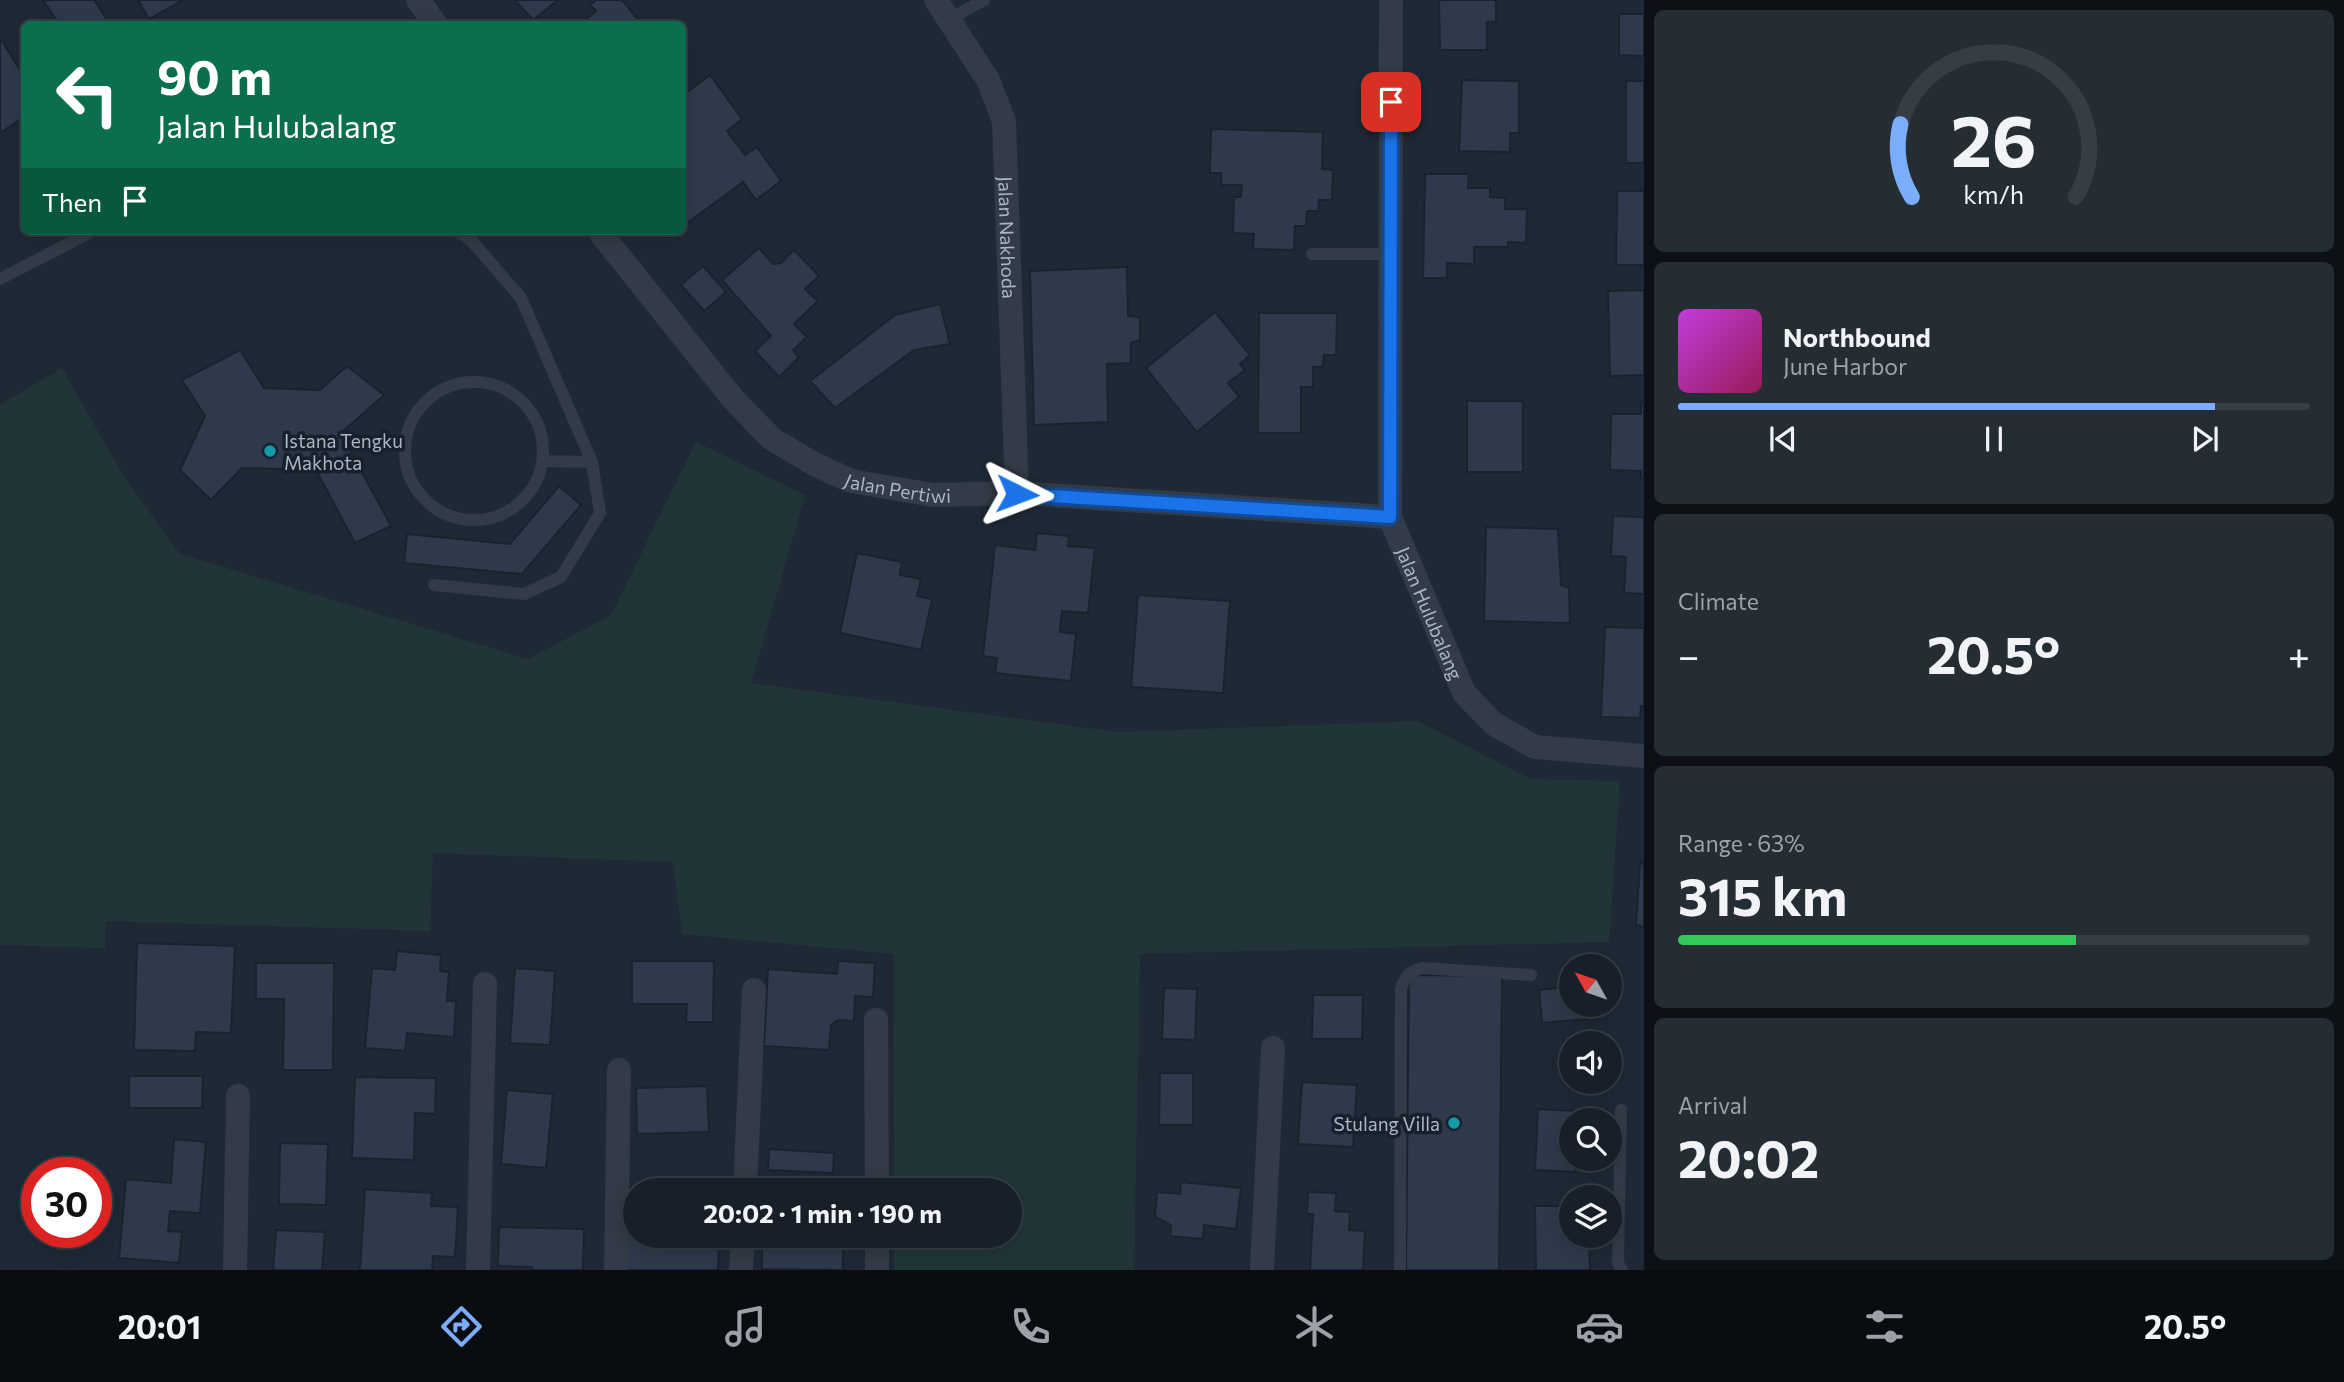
<!DOCTYPE html>
<meta charset="utf-8">
<style>
:root{--surface:#171f28;--page:#242c34;--text:#f1f3f6;--muted:#9ea2a8;--line:#363d45;--accent:#7badfa}
body{margin:0;font-family:Commissioner,sans-serif;background:var(--page);color:var(--text);height:100vh;display:flex;flex-direction:column;font-size:26px;white-space:nowrap}
*{box-sizing:border-box;margin:0}
p{font-size:23px;color:var(--muted)}
.icon{flex:none;width:38px;height:38px;fill:none;stroke:currentColor;stroke-width:2;stroke-linecap:round;stroke-linejoin:round}
.map{position:relative;flex:1;overflow:hidden}
.sheet{display:flex;flex-direction:column;gap:10px;padding:10px;background:#0d1116;width:700px}
.sheet>*{flex:none}
.banner{position:absolute;left:21px;top:21px;width:665px;height:214px;border-radius:10px;box-shadow:0 4px 18px #0003,0 0 0 2px var(--line);background:#0b6e4f;color:#fff;overflow:hidden}
.needle{width:46px;rotate:310deg}
.controls{position:absolute;left:1559px;top:954px;display:grid;gap:14px}
.controls a{display:grid;place-items:center;width:63px;height:63px;border-radius:50%;background:var(--surface);box-shadow:0 4px 18px #0003,0 0 0 2px var(--line);font-size:35px}
.speed{position:absolute;left:21px;top:1157px;display:flex;gap:14px;font-size:35px;font-weight:700;text-align:center}
.speed>*{display:grid;place-content:center;width:91px;height:91px;border-radius:50%;background:var(--surface);box-shadow:0 4px 18px #0003,0 0 0 2px var(--line);line-height:1}
.speed .limit{border:10px solid #d22;background:#fff;color:#111}
.pin{position:absolute;display:grid;place-items:center;width:60px;height:60px;color:#fff;margin:-30px;border-radius:14px;box-shadow:0 4px 10px #0006}
.me{position:absolute;width:77px;margin:-38px;rotate:93deg;stroke-linejoin:round;filter:drop-shadow(0 0 5px #0008)}
.turn{display:flex;align-items:center;gap:24px;height:147px;padding:0 21px;font-size:32px}
.turn .icon{width:91px;height:91px;stroke-width:2.5}
.turn b{display:block;font-size:49px;line-height:60px}
.then{display:flex;align-items:center;height:66px;padding:0 21px;background:#0003;gap:14px;font-size:26px}
.big{font-size:52px;font-weight:700;line-height:1.1}
.sheet .tile{flex:1;display:flex;flex-direction:column;justify-content:center;gap:10px;min-width:0;padding:0 24px;border-radius:10px;background:var(--page)}
.sheet .dial{align-items:center;gap:0}
.dial svg{height:182px;overflow:visible;fill:none;stroke:var(--line);stroke-width:7;stroke-linecap:round;text-anchor:middle}
.dial text{fill:var(--text);stroke:none}
.song{display:flex;align-items:center;gap:21px}
.cover{width:84px;height:84px;border-radius:10px;background:linear-gradient(135deg,hsl(290 70% 55%),hsl(330 70% 35%))}
.played{height:7px;border-radius:4px;background:linear-gradient(90deg,var(--accent) 85%,var(--line) 85%)}
.keys{display:flex;justify-content:space-around;direction:ltr}
.heat{display:flex;justify-content:space-between;align-items:center;font-size:38px;direction:ltr}
.charge{height:10px;border-radius:5px;background:linear-gradient(90deg,#34c759 63%,var(--line) 0)}
.trip{position:absolute;left:623px;top:1178px;width:399px;height:70px;border-radius:35px;background:var(--surface);box-shadow:0 4px 18px #0003,0 0 0 2px var(--line);font-weight:700;line-height:70px;text-align:center}
.tab-bar{display:flex;height:112px;justify-content:space-around;align-items:center;background:#090c10;color:var(--muted)}
.tab-bar .icon{width:49px;height:49px}
.tab-bar .on{color:var(--accent)}
.tab-bar b{font-size:32px;color:var(--text)}
main{display:flex;flex:1;min-height:0}
.map>svg:first-child{display:block}
.green{fill:#213538}
.building{fill:#2e3a4b;stroke:#1a222d;stroke-width:2}
.lines{fill:none;stroke-linecap:round;stroke-linejoin:round}
.service{stroke:#323b47;stroke-width:12}
.minor{stroke:#323b47;stroke-width:24}
.route-casing{stroke:#114b97;stroke-width:18}
.route{stroke:#1a73e8;stroke-width:12}
.culture-dot{fill:#0f9aa8;stroke:#18202b;stroke-width:2.5}
.labels{text-anchor:middle;dominant-baseline:central;stroke-width:7;stroke-linejoin:round;paint-order:stroke}
.street-label{font-size:19px;fill:#acb6c4;stroke:#18202b}
.poi-label{font-size:19px;fill:#acb6c4;stroke:#18202b;text-anchor:start}
</style>
<main>
<div class="map">
<svg width="1644" height="1270" viewBox="0 0 1644 1270">
<rect width="100%" height="100%" fill="#1f2936"/>
<path class="green" d="M62,368L124,477L180,554L528,659L611,615L696,442L805,495L751,683L1118,732L1418,721L1531,779L1620,781L1609,942L1140,954L1134,1270H894V1236H1010V1190H894V954L682,934L673,862L433,853L430,931L106,921L105,948L0,945V405Z"/>
<path class="building" d="M43,0H94L110,24H59Z
M138,0H183L149,19Z
M515,0H558L533,20Z
M596,0H622L642,24H580L596,11L590,5Z
M1439,0H1496V22H1487V50H1440Z
M1619,14H1644V56L1619,55Z
M0,38L24,76V117L0,133Z
M710,75L742,119L727,131L745,155L757,147L781,181L756,200L743,182L682,227V96Z
M1462,80L1519,81V133H1510V152L1459,151Z
M1626,81H1644V163H1626Z
M1211,129L1323,132L1322,169L1333,170L1332,200H1319L1318,211H1307L1306,226H1295L1294,250L1253,249L1254,234L1233,233L1234,197H1241L1242,185H1221V173H1210Z
M1425,174H1469L1468,188H1490V197L1505,198V209H1527L1526,243L1508,242V247H1474V264L1447,263V278H1423Z
M1617,191H1644V265H1616Z
M759,248L773,264L781,263L794,250L819,276L805,289L818,301L794,324L807,337L793,350L799,357L779,377L755,351L771,336L722,280Z
M703,266L726,292L704,311L681,285Z
M1127,267L1128,316L1140,317V340L1131,343V363L1107,364L1108,422L1034,425L1030,271Z
M1644,290V375L1610,376L1608,291Z
M940,304L950,344L914,350L835,408L810,381L895,315Z
M1215,312L1250,355L1240,364L1245,370L1228,383L1239,397L1197,432L1146,368Z
M1259,313H1337L1336,355H1324L1323,367H1313V387H1301V433H1258Z
M240,350L264,388L320,390L347,366L384,395L341,433L391,526L355,543L316,470L242,468L211,500L180,470L205,416L182,380Z
M1467,401H1523V472H1467Z
M1641,403H1644V478H1641V471L1610,470L1611,414H1641Z
M559,486L581,505L522,574L404,563L407,534L510,544Z
M1613,516L1644,517V594L1624,593L1626,557L1611,556Z
M1486,527L1558,529L1561,585L1569,588L1570,623L1484,621Z
M1037,533L1069,536L1068,546L1095,548L1088,613L1062,611L1060,632L1076,634L1071,681L995,673L997,658L983,656L995,545L1035,550Z
M857,553L902,562L900,575L921,579L917,596L932,599L921,650L840,633Z
M1138,595L1230,601L1223,693L1131,687Z
M1605,627L1644,628V706H1641L1640,718L1601,717Z
M1640,863L1644,864V927L1636,925Z
M137,943L235,946L231,1033L196,1032L195,1051L134,1050Z
M397,951L441,955L440,971L449,972L447,1001H456L454,1037L407,1033L405,1051L365,1048L372,968L395,970Z
M632,961H714L713,1022H686L687,1004H632Z
M838,961L875,963L873,997L855,996L854,1021L838,1020L831,1025L829,1050L764,1046L768,969L837,974Z
M256,963H334L333,1070H283L284,999H256Z
M515,968L555,971L550,1045L510,1043Z
M1409,975L1502,976L1499,1270H1406Z
M1572,986V1004H1597L1598,1018L1542,1023L1539,990Z
M1164,988L1197,989L1195,1040L1162,1039Z
M1313,995H1363L1362,1039H1312Z
M1160,1073H1193V1125H1159Z
M129,1076H203L202,1108H129Z
M355,1077L436,1078L435,1114L415,1113L414,1160L352,1158Z
M1302,1082L1357,1085L1353,1147L1298,1144Z
M707,1086L709,1132L637,1134L636,1088Z
M507,1090L553,1094L546,1168L501,1164Z
M1538,1109L1578,1111V1120H1572V1158H1576L1575,1172L1535,1170Z
M174,1139L206,1142L200,1213L170,1211L168,1231L182,1232L179,1263L119,1258L126,1179L171,1183Z
M280,1143L328,1144L326,1205L279,1204Z
M769,1149L834,1153L833,1173L768,1170Z
M1181,1182L1241,1188L1236,1229L1204,1225L1203,1239L1170,1236L1171,1225L1155,1217L1157,1192L1180,1194Z
M365,1189L432,1193L431,1206L458,1207L455,1257L433,1256L432,1270H360Z
M1308,1192L1336,1193L1335,1211L1350,1212L1349,1230L1365,1231L1363,1270H1310L1313,1214H1307Z
M623,1205H635V1236H719L718,1270H621Z
M1535,1206H1572V1236H1589L1590,1270H1536Z
M499,1227L584,1229L583,1270H532V1267L498,1266Z
M276,1230L325,1232L322,1270H273Z
M843,1237V1270L762,1269V1238Z"/>
<g class="lines">
<path class="service" d="M948,20L984,0
M1312,254H1390
M0,279L93,231
M405 451a69 69 0 1 1 138 0a69 69 0 1 1-138 0Z
M543,461L592,462
M434,585L524,594L561,577L600,513L592,462L521,298L471,240L456,231
M1621,1110L1618,1263L1622,1270
M1400,1270L1401,989C1405,976 1409,972 1422,968L1531,975"/>
<g class="minor">
<path d="M418,0L435,24"/>
<path id="s1" d="M936,0L988,80L1004,121L1017,493"/>
<path id="s2" d="M1391,0L1390,517L1464,693L1494,724L1535,747L1644,756"/>
<path id="s3" d="M599,231L733,399L772,439L814,464L851,481L933,495L1017,493L1390,517"/>
<path d="M876,1020L877,1190"/>
<path d="M745,1190L754,990"/>
<path d="M877,1236V1270"/>
<path d="M235,1270L238,1096"/>
<path d="M478,1270L485,984"/>
<path d="M616,1270L619,1070"/>
<path d="M741,1270L743,1236"/>
<path d="M1262,1270L1273,1048"/>
</g>
</g>
<g class="lines">
<g class="route-casing">
<path id="route" d="M1017,494L1390,517L1391,102"/>
</g>
<use href="#route" class="route"/>
</g>
<g class="culture-dot">
<circle cx="270" cy="451" r="7"/>
<circle cx="1454" cy="1123" r="7"/>
</g>
<g class="labels">
<g class="street-label">
<text stroke="none"><textPath href="#s1" startOffset="256">Jalan Nakhoda</textPath></text>
<text stroke="none"><textPath href="#s3" startOffset="408">Jalan Pertiwi</textPath></text>
<text stroke="none"><textPath href="#s2" startOffset="621">Jalan Hulubalang</textPath></text>
</g>
<g class="poi-label">
<text x="284" y="440">Istana Tengku<tspan x="284" dy="22">Makhota</tspan></text>
<text x="1440" y="1123" text-anchor="end">Stulang Villa</text>
</g>
</g>
</svg>
<div class="controls">
<a><svg class="needle" viewBox="-14 -14 28 28"><path d="M0-13l5 13h-10z" fill="#e53935"/><path d="M0 13l5-13h-10z" fill="#9ea2a8"/></svg></a>
<a><svg class="icon" aria-label="sound" viewBox="0 0 24 24"><path d="M4 9h4l5-4v14l-5-4H4zM17 9q2 3 0 6"/></svg></a>
<a><svg class="icon" aria-label="search" viewBox="0 0 24 24"><circle cx="10" cy="10" r="6"/><path d="M15 15l6 6"/></svg></a>
<a><svg class="icon" aria-label="layers" viewBox="0 0 24 24"><path d="M12 4l9 5-9 5-9-5zM3 14l9 5 9-5"/></svg></a>
</div>
<div class="speed"><div class="limit">30</div></div>
<div class="pin" style="left:1391px;top:102px;background:#d93025"><svg class="icon" aria-label="arrive" viewBox="0 0 24 24"><path d="M6 21V4h12l-3 4 3 4H6"/></svg></div>
<svg class="me" style="left:1017px;top:494px" viewBox="-20 -20 40 40"><path d="M0-17L14 15 0 8-14 15z" fill="#1a73e8" stroke="#fff" stroke-width="4"/></svg>
<div class="trip">20:02 · 1 min · 190 m</div>
<div class="banner">
<div class="turn"><svg class="icon" aria-label="left" viewBox="0 0 24 24"><path d="M17 20v-9H6M10 6l-5 5 5 5"/></svg><div><b>90 m</b>Jalan Hulubalang</div></div>
<div class="then">Then<svg class="icon" aria-label="arrive" viewBox="0 0 24 24"><path d="M6 21V4h12l-3 4 3 4H6"/></svg></div>
</div>
</div>
<section class="sheet">
<div class="tile dial"><svg viewBox="0 0 100 80">
<path d="M14 69A42 42 0 1 1 86 69"/>
<path d="M14 69A42 42 0 0 1 9 37" stroke="#7badfa"/>
<text x="50" y="56" font-size="32" font-weight="700">26</text>
<text x="50" y="72" font-size="11">km/h</text>
</svg></div>
<div class="tile">
<div class="song"><i class="cover"></i><div><b>Northbound</b><p>June Harbor</p></div></div>
<div class="played"></div>
<div class="keys"><svg class="icon" aria-label="previous" viewBox="0 0 24 24"><path d="M18 5L8 12l10 7zM5 5v14"/></svg><svg class="icon" aria-label="pause" viewBox="0 0 24 24"><path d="M8 5v14M16 5v14"/></svg><svg class="icon" aria-label="next" viewBox="0 0 24 24"><path d="M6 5l10 7-10 7zM19 5v14"/></svg></div>
</div>
<div class="tile"><p>Climate</p>
<div class="heat"><a>−</a><b class="big">20.5°</b><a>+</a></div>
</div>
<div class="tile"><p>Range · 63%</p><b class="big">315 km</b><div class="charge"></div></div>
<div class="tile"><p>Arrival</p><b class="big">20:02</b></div>
</section>
</main>
<nav class="tab-bar">
<b>20:01</b>
<svg class="icon on" aria-label="directions" viewBox="0 0 24 24"><path d="M12 3l9 9-9 9-9-9zM9 14v-3h6M13 9l2 2-2 2"/></svg>
<svg class="icon" aria-label="music" viewBox="0 0 24 24"><path d="M9 18V5l10-2v13"/><circle cx="6" cy="18" r="3"/><circle cx="16" cy="16" r="3"/></svg>
<svg class="icon" aria-label="phone" viewBox="0 0 24 24"><path d="M5 4h4l2 5-3 2q2 4 5 5l2-3 5 2v4C11 20 4 13 5 4z"/></svg>
<svg class="icon" aria-label="climate" viewBox="0 0 24 24"><path d="M12 3v18M4 7l16 10M4 17L20 7"/></svg>
<svg class="icon" aria-label="car" viewBox="0 0 24 24"><path d="M5 17H2v-5l4-1 3-4h7l3 4 3 1v5h-3M9 17h6M6 11h13"/><circle cx="7" cy="17" r="2"/><circle cx="17" cy="17" r="2"/></svg>
<svg class="icon" aria-label="filters" viewBox="0 0 24 24"><path d="M4 7h16M4 17h16"/><circle cx="9" cy="7" r="2"/><circle cx="15" cy="17" r="2"/></svg>
<b>20.5°</b>
</nav>
